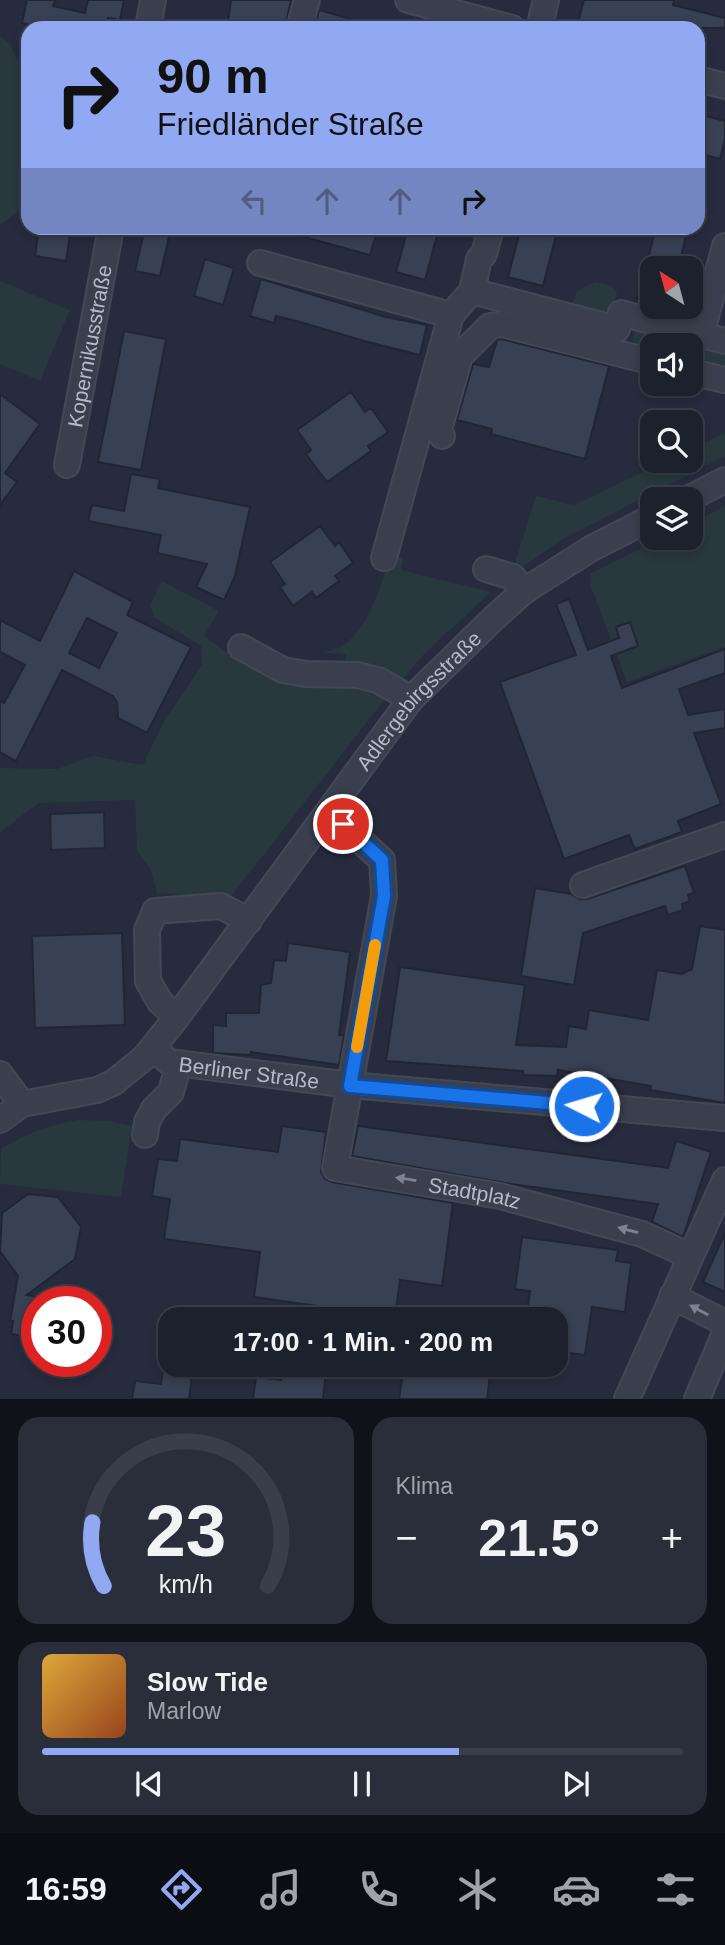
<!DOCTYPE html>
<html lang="de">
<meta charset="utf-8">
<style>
:root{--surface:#1c212e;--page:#292e3a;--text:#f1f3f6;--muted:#a0a3aa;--line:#3a3e4a;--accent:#91a8f2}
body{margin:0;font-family:Arial,sans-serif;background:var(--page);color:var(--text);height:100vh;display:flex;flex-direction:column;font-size:26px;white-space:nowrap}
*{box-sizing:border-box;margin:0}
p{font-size:23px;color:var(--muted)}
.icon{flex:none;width:38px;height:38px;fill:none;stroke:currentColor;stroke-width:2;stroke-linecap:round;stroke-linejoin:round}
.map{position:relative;height:1399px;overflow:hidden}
.sheet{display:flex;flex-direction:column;gap:18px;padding:18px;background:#0f1219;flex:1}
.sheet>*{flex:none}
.banner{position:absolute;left:21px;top:21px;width:684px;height:214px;border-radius:21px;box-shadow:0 4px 10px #0003,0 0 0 2px var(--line);background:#91a8f2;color:#111;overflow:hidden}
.needle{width:46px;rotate:324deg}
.tools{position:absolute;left:640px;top:256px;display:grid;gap:14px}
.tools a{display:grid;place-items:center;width:63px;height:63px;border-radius:14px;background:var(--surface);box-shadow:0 4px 10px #0003,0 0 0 2px var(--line);font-size:35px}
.speed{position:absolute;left:21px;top:1286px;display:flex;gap:14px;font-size:35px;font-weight:700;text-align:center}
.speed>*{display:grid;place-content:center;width:91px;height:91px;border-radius:50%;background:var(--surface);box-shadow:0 4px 10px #0003,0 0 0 2px var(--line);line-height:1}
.speed .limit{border:10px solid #d22;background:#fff;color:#111}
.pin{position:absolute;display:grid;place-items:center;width:60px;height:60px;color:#fff;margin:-30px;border:4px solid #fff;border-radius:50%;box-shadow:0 2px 7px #0007}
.me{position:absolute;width:77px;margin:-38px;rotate:275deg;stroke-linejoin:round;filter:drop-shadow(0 0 5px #0008)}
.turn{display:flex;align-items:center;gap:24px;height:147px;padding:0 21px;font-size:32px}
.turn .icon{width:91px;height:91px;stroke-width:2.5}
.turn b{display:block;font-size:49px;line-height:60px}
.lanes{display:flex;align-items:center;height:66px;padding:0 21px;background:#0003;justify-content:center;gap:35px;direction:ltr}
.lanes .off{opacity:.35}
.big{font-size:52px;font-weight:700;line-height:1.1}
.sheet .tile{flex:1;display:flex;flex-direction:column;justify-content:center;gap:10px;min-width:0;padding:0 24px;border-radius:21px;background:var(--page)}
.sheet .dial{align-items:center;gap:0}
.dial svg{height:182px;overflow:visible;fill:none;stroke:var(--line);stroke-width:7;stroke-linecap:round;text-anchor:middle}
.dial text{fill:var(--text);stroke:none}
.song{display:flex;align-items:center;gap:21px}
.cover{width:84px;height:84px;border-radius:10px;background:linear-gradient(135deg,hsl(40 70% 55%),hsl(20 70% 35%))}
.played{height:7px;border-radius:4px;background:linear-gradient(90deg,var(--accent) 65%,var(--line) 65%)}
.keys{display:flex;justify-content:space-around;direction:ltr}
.heat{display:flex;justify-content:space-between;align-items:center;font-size:38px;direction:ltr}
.sheet .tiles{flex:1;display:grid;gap:18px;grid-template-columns:1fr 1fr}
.tile:last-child{grid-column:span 2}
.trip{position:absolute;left:158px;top:1307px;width:410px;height:70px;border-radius:21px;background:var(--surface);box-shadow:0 4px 10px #0003,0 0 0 2px var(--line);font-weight:700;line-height:70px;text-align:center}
.dock{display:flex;height:112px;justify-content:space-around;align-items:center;background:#0b0d12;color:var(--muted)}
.dock .icon{width:49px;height:49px}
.dock .selected{color:var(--accent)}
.dock b{font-size:32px;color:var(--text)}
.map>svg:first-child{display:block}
.green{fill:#28383e}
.building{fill:#384053;stroke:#212635;stroke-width:2;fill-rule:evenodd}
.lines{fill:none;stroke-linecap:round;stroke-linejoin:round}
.minor-casing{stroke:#434857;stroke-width:28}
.minor{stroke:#3a3f4d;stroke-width:24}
.oneway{fill:#7e8391}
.route-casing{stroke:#114b97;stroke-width:18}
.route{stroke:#1a73e8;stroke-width:12}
.slow{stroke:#f59e0b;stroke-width:12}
.labels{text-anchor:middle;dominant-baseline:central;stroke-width:7;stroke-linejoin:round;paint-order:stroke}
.street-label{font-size:21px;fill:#b6bac8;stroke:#1f2433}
</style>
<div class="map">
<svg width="725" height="1399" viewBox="0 0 725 1399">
<rect width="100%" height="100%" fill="#262c3d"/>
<path class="green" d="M0,36L11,45L28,85V204L0,225Z
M0,281L70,310L40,381L0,364Z
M595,282L612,286L617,293L611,313L604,315L572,306L577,291Z
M637,323L725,347V373L691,364V345H653V354L631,348Z
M725,433V456L561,540L524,566L515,563L536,496L574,505L668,460H691V449Z
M725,506V647L627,682L591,587L590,574L664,537H691V523Z
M391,555L403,558L401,570L491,592L425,653L399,683L345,667L346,654L323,653C328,651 334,650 339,648C368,633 381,584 391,555Z
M162,581L219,611L204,636L226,652L231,647L388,695L229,899L157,893L150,868L137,851L135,800L39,803L0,832V768L57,769L93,756L143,765L164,721L202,665L201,646L154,617L150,605Z
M78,1120L109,1121L132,1126L121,1197L0,1184L1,1149C26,1133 49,1125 78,1120Z"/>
<path class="building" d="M27,0H55L53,6L85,13L88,0H124L120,20L108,18L106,28H86L50,21L48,28L22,23Z
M231,0H291L285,28H244L245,24L228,21Z
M584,0H674L673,5L725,18V28H661L634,21L632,28H596L578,23Z
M319,10L368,24L367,28H314Z
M698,114L725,121V139L720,159L698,153Z
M39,228H71L66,261L35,256Z
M145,228H171L160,276L135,271Z
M286,228H378L370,255L286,232Z
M408,228H439L425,280L396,272Z
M521,228H558L543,286L508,277Z
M656,228H688L678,268H653V303L637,299Z
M205,259L234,268L223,305L194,296Z
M261,279L386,317L427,325L420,355L364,341L300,322L276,316L274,323L250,316Z
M124,331L166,339L141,470L98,462Z
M501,339L609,366L585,459L491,434L492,429L457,420L473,364L489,367L497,340Z
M351,392L365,412L371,408L388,432L368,446L371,451L327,482L306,454L311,450L297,430Z
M0,394L40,424L5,473L17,482L0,505Z
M131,474L160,479L158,488L250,507L235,576L224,600L196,587L207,564L157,553L161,535L88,521L92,505L124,511Z
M320,526L335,546L339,542L353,563L335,576L339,581L316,598L312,592L293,606L280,587L285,584L270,562Z
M74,571L133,602L127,615L191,647L147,733L118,718L117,702L113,696L62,670L16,761L0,752V701L4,703L25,665L0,652V620L40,641ZM87,618L117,633L99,668L69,653Z
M569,599L588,650L619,638L616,627L630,622L638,646L611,656L622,688L725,649V673L679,689L688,715L725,709V728L694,733L721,804L678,821L682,832L635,849L629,835L564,859L500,682L576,655L556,604Z
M104,812L105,848L51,850L50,814Z
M685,866L694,893L688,895L690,901L682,904L683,910L668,915L665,906L583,933L574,985L521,976L535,888L571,894L580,899H587Z
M700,926L725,930V1103L650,1090L651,1086L558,1070L557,1076L523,1075V1071L386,1061L400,967L525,985L516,1045L566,1047L569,1026L586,1029L589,1010L648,1020L657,970L682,974L692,969Z
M122,933L125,1025L35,1028L32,936Z
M288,943L350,952L339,1035H344L339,1065L251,1052V1055L213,1053V1025L226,1026V1013H259L261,985L271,983L274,960L286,961Z
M282,1126L326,1132L321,1172L325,1179L332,1182L453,1203L442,1286L400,1280L395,1317L254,1297L260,1252L164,1239L170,1199L152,1196L158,1159L177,1161L180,1139L278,1152Z
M358,1126L668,1168L676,1141L711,1152L683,1237L652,1222L658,1204L511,1184L352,1156Z
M28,1194L58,1197L81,1227L75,1259L27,1295L37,1297V1338L11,1334L13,1321H10L18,1276L0,1251L2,1213Z
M725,1233V1292L703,1282Z
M522,1237L618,1250L616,1261L631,1263L625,1312L592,1307L585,1355L555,1351V1320H526L530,1291L515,1289Z
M164,1363L193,1367L189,1399H132L135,1381L161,1384Z
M404,1365L490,1376L487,1399H399Z
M283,1366L326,1371L323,1399H253L256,1377L281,1380Z"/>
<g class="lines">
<g class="minor-casing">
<g id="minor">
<path d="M408,0L512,28"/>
<path d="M148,28L153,0"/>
<path d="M299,28L307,0"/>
<path d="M539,28L546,0"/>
<path d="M698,79L725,86"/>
<path d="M260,263L451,315L472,291L479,259L484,254L491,228"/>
<path d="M472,291L617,329L621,313L701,335L725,246"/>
<path d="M701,335L725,341"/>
<path d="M691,372L725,380"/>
<path d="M442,436L439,430L460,356L490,326L502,324L653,362"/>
<path id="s1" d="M67,465L111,228"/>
<path d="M688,499L725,480"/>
<path d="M384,558L451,315"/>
<path d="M486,569L513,577L524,591"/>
<path d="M241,647L283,670L306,674L357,675L378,680L411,699"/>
<path id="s2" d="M329,813L382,860L384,896L335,1168L500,1196L642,1234L690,1256"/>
<path d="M583,885L725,835"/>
<path d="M177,1017L160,1002L148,981L147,930L155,911L221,906L249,921"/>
<path id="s3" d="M153,1048L169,1062L350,1085L725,1118"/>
<path d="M0,1074L22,1104"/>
<path id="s4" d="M0,1120L22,1104L97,1090L113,1083L145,1057L177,1017L411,699L494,618L524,591L592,548L653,517"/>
<path d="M145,1135L147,1122L154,1109L171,1092L179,1063"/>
<path d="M672,1296L725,1323"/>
<path d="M627,1399L725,1180"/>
<path d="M697,1399L725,1333"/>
</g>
</g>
<use href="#minor" class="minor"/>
</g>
<defs><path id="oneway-solid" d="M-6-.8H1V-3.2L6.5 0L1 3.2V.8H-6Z" transform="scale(1.75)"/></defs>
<g class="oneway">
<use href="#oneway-solid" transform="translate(406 1179) rotate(-171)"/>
<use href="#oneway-solid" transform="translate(628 1230) rotate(-165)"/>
<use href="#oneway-solid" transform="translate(699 1310) rotate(-152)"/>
</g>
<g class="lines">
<g class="route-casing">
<path id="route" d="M343,824L382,860L384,896L350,1086L584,1106"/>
</g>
<use href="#route" class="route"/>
<path class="slow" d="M357,1047L375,945"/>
</g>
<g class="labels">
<g class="street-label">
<text stroke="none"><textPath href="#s1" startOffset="121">Kopernikusstraße</textPath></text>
<text stroke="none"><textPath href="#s4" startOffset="612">Adlergebirgsstraße</textPath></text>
<text stroke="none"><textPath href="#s3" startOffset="102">Berliner Straße</textPath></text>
<text stroke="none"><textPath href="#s2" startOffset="525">Stadtplatz</textPath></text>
</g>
</g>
</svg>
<div class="tools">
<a><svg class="needle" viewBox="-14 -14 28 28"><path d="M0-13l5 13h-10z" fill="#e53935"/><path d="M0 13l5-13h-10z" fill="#a0a3aa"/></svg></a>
<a><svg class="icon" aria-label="sound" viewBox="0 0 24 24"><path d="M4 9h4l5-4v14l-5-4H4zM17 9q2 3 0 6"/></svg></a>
<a><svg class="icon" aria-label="search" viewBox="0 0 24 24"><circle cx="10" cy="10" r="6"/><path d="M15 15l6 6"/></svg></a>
<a><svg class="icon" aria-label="layers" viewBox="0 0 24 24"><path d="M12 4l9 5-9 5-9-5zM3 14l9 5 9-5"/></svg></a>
</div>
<div class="speed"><div class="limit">30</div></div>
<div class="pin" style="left:343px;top:824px;background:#d93025"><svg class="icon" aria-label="arrive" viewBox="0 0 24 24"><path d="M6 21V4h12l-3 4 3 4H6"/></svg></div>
<svg class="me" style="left:584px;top:1106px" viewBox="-20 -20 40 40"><circle r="17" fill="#1a73e8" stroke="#fff" stroke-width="3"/><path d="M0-11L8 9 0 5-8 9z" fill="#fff"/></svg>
<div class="trip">17:00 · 1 Min. · 200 m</div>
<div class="banner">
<div class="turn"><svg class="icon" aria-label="right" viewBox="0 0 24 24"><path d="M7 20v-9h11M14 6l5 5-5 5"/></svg><div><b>90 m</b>Friedländer Straße</div></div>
<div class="lanes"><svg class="icon off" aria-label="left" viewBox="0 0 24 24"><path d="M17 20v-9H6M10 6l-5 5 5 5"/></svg><svg class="icon off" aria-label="ahead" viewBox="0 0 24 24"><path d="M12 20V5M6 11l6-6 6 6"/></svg><svg class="icon off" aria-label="ahead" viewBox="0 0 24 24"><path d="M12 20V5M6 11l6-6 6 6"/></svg><svg class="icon" aria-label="right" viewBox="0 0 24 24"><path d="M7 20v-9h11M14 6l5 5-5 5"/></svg></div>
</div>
</div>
<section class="sheet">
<div class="tiles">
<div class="tile dial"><svg viewBox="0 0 100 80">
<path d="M14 69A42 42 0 1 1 86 69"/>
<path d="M14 69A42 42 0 0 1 9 41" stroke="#91a8f2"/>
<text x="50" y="56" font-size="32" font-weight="700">23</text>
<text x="50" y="72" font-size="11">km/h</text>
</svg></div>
<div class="tile"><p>Klima</p>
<div class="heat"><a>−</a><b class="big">21.5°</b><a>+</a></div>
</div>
<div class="tile">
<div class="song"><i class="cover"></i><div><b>Slow Tide</b><p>Marlow</p></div></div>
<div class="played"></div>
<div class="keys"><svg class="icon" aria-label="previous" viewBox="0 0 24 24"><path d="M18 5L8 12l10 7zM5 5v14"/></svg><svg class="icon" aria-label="pause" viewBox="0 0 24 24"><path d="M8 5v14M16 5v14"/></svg><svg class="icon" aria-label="next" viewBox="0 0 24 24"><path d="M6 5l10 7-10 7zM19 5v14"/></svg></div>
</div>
</div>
</section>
<nav class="dock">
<b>16:59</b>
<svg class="icon selected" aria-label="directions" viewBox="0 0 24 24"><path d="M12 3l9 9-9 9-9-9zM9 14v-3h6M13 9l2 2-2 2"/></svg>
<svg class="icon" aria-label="music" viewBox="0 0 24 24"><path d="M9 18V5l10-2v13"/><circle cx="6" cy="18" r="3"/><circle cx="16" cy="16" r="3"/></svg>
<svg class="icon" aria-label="phone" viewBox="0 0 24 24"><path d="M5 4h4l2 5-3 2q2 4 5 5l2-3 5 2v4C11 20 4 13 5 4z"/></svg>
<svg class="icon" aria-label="climate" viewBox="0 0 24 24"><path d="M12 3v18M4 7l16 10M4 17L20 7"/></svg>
<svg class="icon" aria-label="car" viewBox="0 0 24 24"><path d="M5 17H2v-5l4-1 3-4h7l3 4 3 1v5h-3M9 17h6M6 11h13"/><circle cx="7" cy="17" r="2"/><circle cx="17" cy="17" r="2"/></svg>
<svg class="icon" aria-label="filters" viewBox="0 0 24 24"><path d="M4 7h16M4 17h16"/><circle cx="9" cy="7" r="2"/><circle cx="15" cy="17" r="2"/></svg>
</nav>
